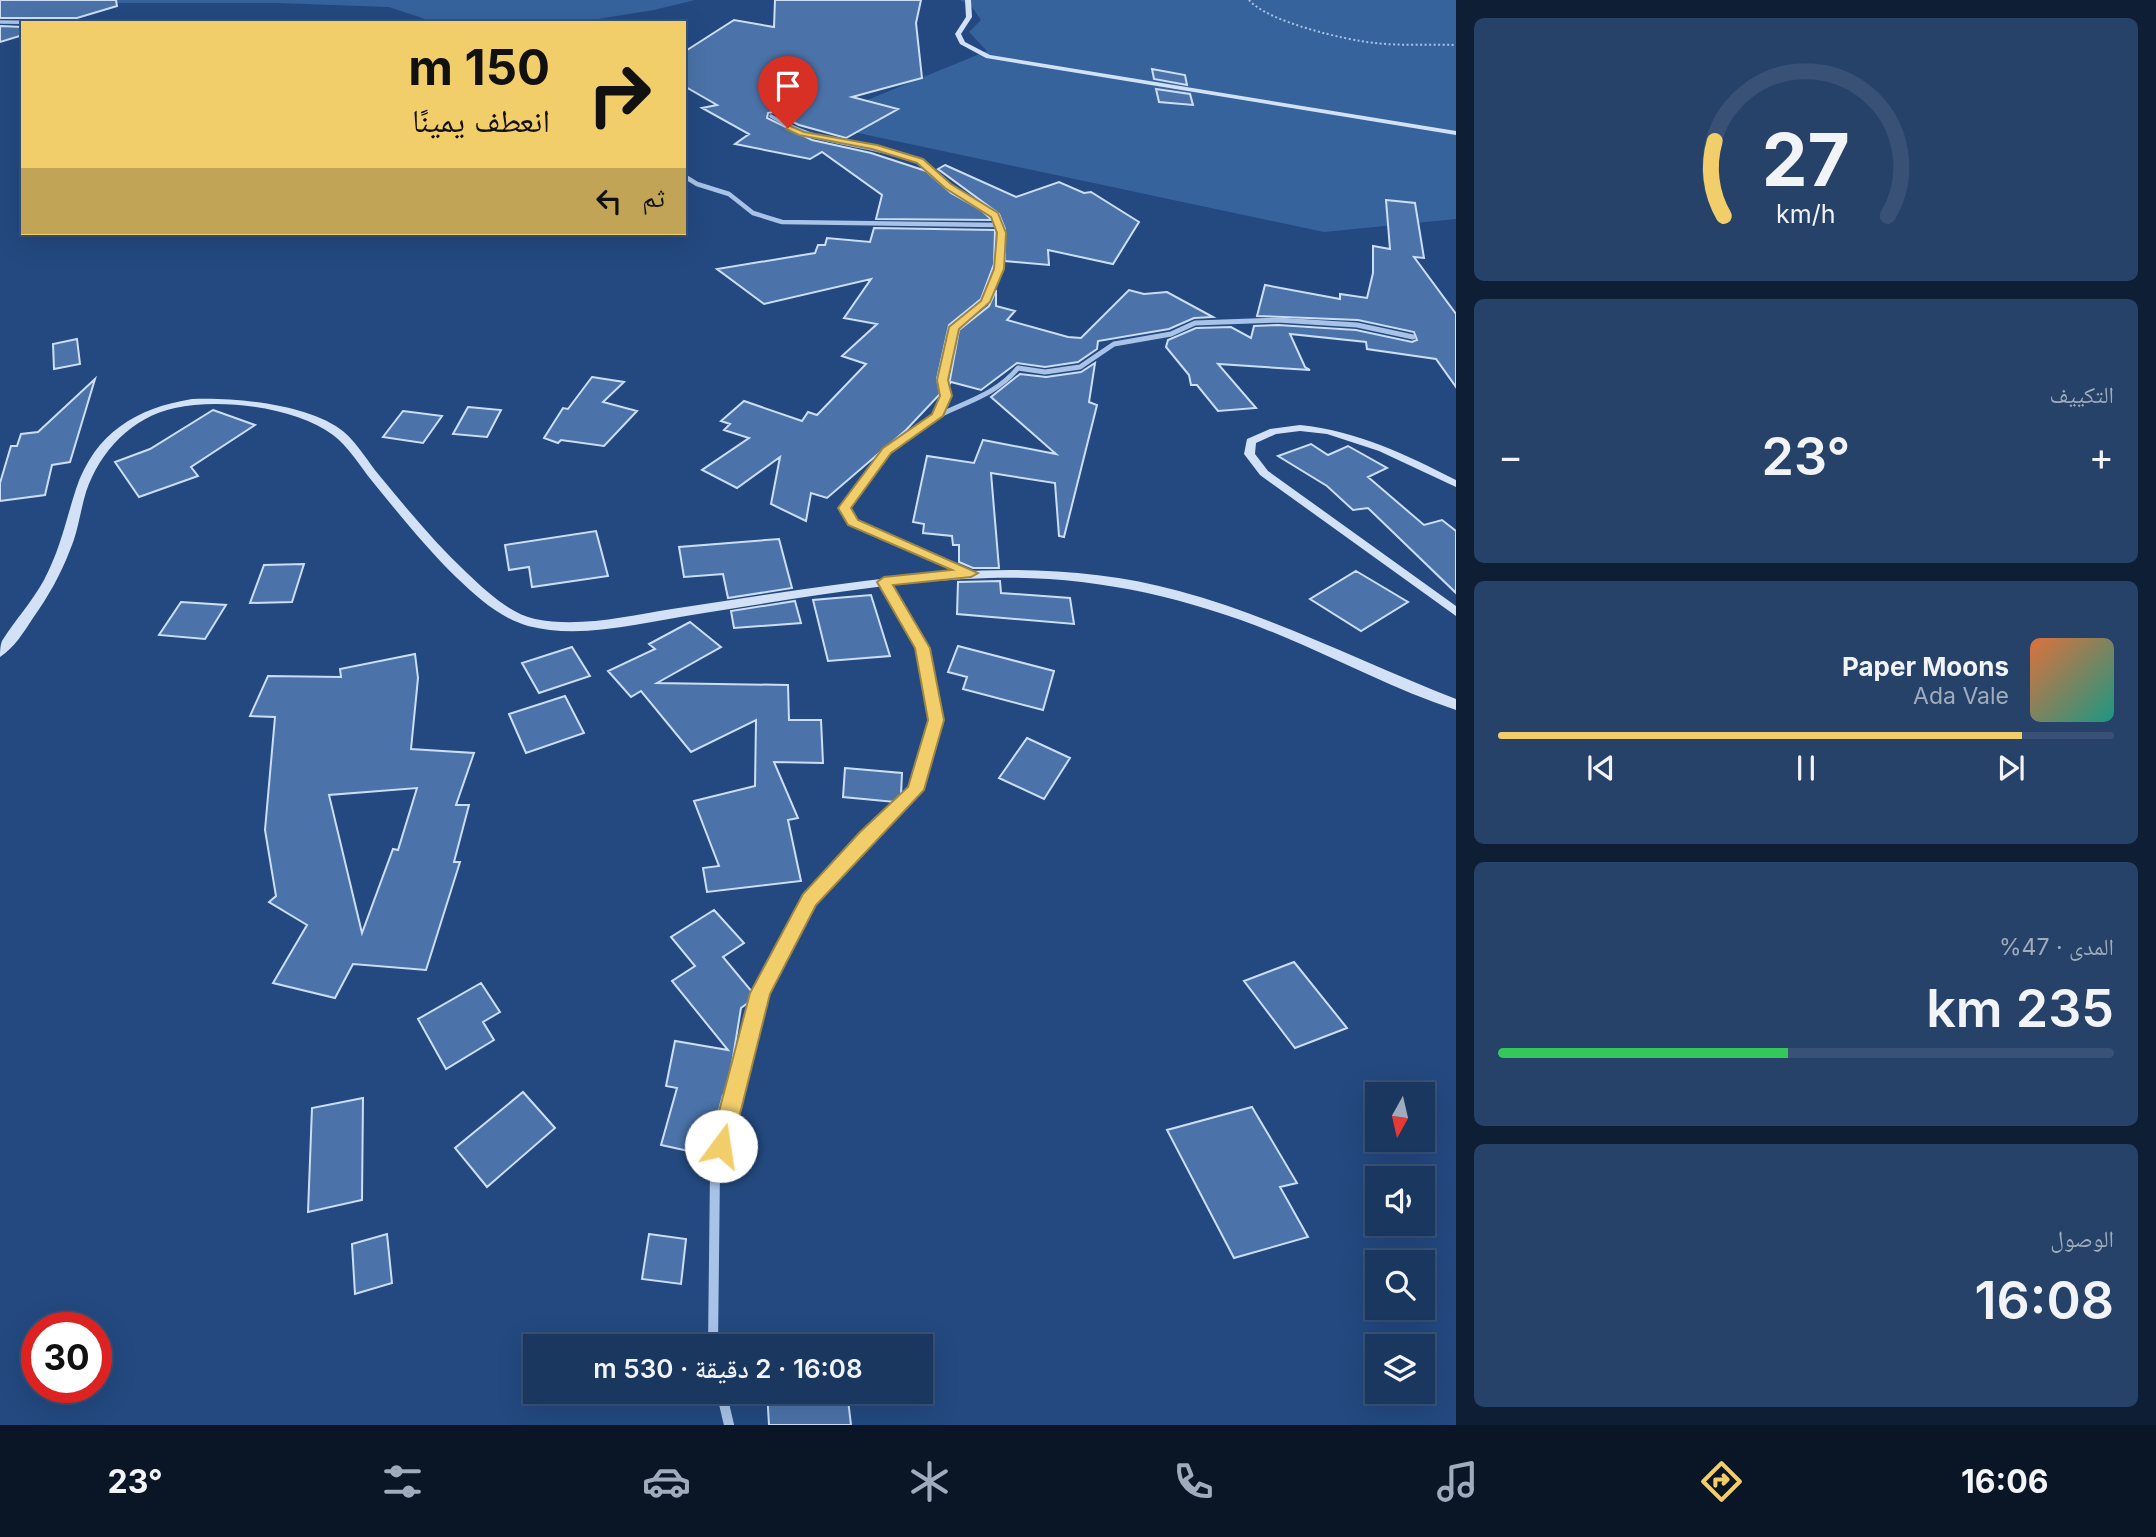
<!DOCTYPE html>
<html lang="ar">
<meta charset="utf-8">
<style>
:root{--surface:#1a3760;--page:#274269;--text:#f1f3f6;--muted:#9facbd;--line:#385175;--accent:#f2ce6b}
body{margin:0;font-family:Inter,"Noto Naskh Arabic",sans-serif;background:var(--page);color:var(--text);direction:rtl;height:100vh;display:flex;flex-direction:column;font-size:26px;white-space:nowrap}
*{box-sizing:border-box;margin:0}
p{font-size:23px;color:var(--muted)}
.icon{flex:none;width:38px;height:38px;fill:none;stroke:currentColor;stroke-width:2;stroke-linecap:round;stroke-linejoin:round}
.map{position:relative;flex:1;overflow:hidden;direction:ltr}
.panel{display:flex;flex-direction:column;gap:18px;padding:18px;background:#0e1e35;width:700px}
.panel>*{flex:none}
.hud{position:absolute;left:21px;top:21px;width:665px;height:214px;border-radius:0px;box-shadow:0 7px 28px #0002,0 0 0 2px var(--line);direction:rtl;background:#f2ce6b;color:#111;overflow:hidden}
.needle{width:46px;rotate:188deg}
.fabs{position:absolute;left:1365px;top:1082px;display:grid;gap:14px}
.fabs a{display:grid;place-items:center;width:70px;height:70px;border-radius:0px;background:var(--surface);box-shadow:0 7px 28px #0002,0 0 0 2px var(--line);font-size:35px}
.speed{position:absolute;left:21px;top:1312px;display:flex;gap:14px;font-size:35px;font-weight:700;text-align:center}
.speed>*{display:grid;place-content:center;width:91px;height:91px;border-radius:50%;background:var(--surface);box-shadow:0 7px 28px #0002,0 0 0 2px var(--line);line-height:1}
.speed .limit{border:10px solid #d22;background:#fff;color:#111}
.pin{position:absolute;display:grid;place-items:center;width:60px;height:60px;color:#fff;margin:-72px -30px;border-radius:50% 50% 50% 0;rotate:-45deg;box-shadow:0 0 7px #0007}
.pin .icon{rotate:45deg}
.me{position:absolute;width:77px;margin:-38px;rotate:14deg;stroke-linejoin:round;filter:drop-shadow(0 0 5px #0008)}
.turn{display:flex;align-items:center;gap:24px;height:147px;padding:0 21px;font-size:32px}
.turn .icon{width:91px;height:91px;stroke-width:2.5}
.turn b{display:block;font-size:49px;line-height:60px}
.then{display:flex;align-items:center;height:66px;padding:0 21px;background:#0003;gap:14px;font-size:26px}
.big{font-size:52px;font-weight:600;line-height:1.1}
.panel .card{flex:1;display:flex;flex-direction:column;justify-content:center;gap:10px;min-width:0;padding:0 24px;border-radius:10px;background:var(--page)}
.panel .dial{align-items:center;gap:0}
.dial svg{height:182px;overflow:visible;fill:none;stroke:var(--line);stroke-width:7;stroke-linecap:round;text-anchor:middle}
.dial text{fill:var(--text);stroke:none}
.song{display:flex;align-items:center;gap:21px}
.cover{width:84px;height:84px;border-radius:10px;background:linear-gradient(135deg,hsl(20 70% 55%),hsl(170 70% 35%))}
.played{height:7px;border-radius:4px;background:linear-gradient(90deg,var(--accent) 85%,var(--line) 85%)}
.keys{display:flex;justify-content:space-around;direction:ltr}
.heat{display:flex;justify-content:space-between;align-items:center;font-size:38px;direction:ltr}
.charge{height:10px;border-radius:5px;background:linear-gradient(90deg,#34c759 47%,var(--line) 0)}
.trip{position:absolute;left:523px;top:1334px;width:410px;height:70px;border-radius:0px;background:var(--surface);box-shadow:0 7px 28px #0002,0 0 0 2px var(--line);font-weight:600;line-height:70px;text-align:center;direction:rtl}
.menu{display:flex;height:112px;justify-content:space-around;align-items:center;background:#0a1626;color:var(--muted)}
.menu .icon{width:49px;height:49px}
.menu .on{color:var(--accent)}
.menu b{font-size:32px;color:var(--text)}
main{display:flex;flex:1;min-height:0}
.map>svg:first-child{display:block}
.green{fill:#37639d}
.building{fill:#4b73a9;stroke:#ccdef5;stroke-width:2;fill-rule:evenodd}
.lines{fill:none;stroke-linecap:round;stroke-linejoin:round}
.path{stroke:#a8c3e7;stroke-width:2;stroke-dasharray:2 2.5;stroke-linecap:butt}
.street-far5{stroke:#a8c3e7;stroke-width:3.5}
.street-far4{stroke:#a8c3e7;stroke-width:4.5}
.street-far3{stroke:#a8c3e7;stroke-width:5}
.street-far2{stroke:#a8c3e7;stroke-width:6}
.street-far1{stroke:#a8c3e7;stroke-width:8}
.street{stroke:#a8c3e7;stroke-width:10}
.secondary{fill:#d2e1f6;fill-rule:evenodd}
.route{fill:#f2ce6b;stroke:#9d8646;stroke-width:2}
</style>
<main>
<section class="panel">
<div class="card dial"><svg viewBox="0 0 100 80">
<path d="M14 69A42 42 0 1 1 86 69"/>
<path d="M14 69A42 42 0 0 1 10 36" stroke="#f2ce6b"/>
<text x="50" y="56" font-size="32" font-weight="700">27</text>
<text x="50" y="72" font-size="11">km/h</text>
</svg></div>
<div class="card"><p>التكييف</p>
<div class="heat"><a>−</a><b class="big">23°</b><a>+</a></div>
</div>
<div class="card">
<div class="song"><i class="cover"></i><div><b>Paper Moons</b><p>Ada Vale</p></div></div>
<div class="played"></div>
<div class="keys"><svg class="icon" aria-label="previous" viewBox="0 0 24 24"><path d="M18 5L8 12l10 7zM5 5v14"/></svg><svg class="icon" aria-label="pause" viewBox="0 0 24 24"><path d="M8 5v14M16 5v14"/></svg><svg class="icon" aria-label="next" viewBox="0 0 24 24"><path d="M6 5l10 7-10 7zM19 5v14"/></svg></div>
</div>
<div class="card"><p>المدى · 47%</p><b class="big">235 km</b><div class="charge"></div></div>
<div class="card"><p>الوصول</p><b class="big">16:08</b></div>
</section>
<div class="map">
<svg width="1456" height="1425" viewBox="0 0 1456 1425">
<rect width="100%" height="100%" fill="#234980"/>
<path class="green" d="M63,0H695L654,10L573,23H437L389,7L277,3H90Z
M960,0H1456V219L1324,232L811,123L987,51L969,32L981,20L972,7Z"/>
<path class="building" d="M0,0H116L117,6L77,18H0Z
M775,0H921L916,23L922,78L852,97L898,109L846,138L799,125L773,112L768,113L767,118L812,140L871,153L926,171L951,193L981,210L992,220L876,219L882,195L822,152L810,159L735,144L749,134L702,108L717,105L684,86V52L734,20L774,27Z
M0,26L23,27V35L0,42Z
M1152,69L1185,75L1187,85L1154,79Z
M1156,89L1190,94L1193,105L1159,102Z
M945,165L1016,197L1059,182L1084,193L1091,192L1139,222L1113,264L1048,250L1049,265L1005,261V229L999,214L938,169Z
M1386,200L1415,203L1424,258L1414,257L1456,314V387L1436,359L1367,349L1366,342L1290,334L1305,367L1310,370L1218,364L1256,408L1218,411L1197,385H1191L1189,375L1166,347L1168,340L1196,328L1231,327L1251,338L1254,326L1278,325L1356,330L1412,342L1417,340L1414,332L1358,320L1257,316L1265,285L1340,299V294L1367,298L1373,273V246L1390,249Z
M874,228L995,230L994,264L981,299L949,325L937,379L940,394L906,430L827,498L811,493L806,521L771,504L780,457L737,488L702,470L749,438L724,430L730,424L721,421L744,401L802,421L808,412L817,415L866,364L842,356L877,324L844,318L871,279L764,304L717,269L815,253L818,245H825L827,238L870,242Z
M996,290V306L1015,311L1007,320L1068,337L1081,338L1129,290L1144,294L1167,292L1213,317L1194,318L1169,329L1098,341L1097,349L1078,362L1045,367L1017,363L981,390L951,382L949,385L959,330L989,306Z
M77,339L80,364L54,369L53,344Z
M1095,363L1089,402L1097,405L1064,537L1059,536L1055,483L991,473L999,568H973L959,562V545H953L952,536L923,533L924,524L913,522L927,456L974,463L983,440L1056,454L991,397L1020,374L1046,377L1081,372Z
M592,377L624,382L603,402L637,411L604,446L561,440L558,443L544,438L563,408L568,409Z
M95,379L70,462L52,465L45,495L0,501V483L11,446H17L21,434L38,432Z
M468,407L501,410L487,437L453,434Z
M213,410L255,425L191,467L198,476L139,497L115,462L150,449Z
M403,411L442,416L423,443L383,437Z
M1311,444L1328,455L1348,446L1387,468L1368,477L1424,525L1442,520L1456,531V593L1368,508L1353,510L1327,486L1278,456Z
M596,531L608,576L532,587L529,567L509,570L505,545Z
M779,539L792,588L728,598L723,574L684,577L679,547Z
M304,564L292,602L250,603L264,565Z
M1356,571L1408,602L1361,631L1310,599Z
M1000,581L1001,593L1070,598L1074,624L957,614L958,582Z
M871,595L890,656L828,661L813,600Z
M795,601L801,623L734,628L731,611Z
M181,602L226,605L205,639L159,635Z
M690,622L721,647L657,683L788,685L789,720H821L823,763L774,762L798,818L788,820L801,881L707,892L703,868L719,866L694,801L755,786L756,720L691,752L641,691L631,697L608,671L655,649L649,644Z
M958,646L1054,671L1043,710L963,689L967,677L948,672Z
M572,647L590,676L539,693L522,663Z
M415,654L418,678L411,749L474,753L456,805H469L454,862H460L426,970L353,964L335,998L273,983L307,925L269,902L276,896L265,830L275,717L250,716L268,676L341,677L340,669ZM417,788L398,850L393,849L362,933L329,795Z
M565,696L584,733L526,753L509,714Z
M1027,738L1070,758L1044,799L999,778Z
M845,768L902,773L901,795L895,802L843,797Z
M714,910L744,943L723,957L753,993L752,1000L741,1008L727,1094L723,1095L707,1155L661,1145L677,1088L666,1086L675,1041L728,1050L672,981L695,966L671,937Z
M1294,962L1347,1028L1295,1048L1244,981Z
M481,983L500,1012L483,1022L494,1040L446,1069L418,1019Z
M523,1092L555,1128L487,1187L455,1148Z
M363,1098L362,1200L308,1212L312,1108Z
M1252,1107L1297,1183L1280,1187L1308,1237L1234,1258L1167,1130Z
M387,1234L392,1283L355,1294L352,1244Z
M649,1234L686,1239L681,1284L642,1279Z
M767,1391H847L851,1425H769Z"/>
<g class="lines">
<path class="path" d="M1249,0C1268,22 1345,40 1375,43C1401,46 1429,44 1456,45"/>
<path class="street-far5" d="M0,22L88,23
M771,116L785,124"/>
<path class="street-far4" d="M782,122C822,145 872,144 916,160C932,166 944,184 959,193C969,199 989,206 995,216C1006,231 1001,263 995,279
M684,176L697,184L729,194L753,213L782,222L997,225"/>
<path class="street-far3" d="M938,416L946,396L942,380L954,327L985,302L996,277
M869,475C885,454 902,437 925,423C958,403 992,399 1018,368L1045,372L1080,367L1114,344L1171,334L1195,323L1278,320L1357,325L1413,337"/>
<path class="street-far2" d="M870,473L844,508L853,523L970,573
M884,582L922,648L936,722"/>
<path class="street-far1" d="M750,1033L760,993L809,899L916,790L936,720"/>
<path class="street" d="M713,1346L715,1171L750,1031
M721,1391L729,1425"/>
<path class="secondary" d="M965,0H971L972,17L961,34L965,42L990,55L1456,131V135L986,58L960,44L955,34L966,17Z
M192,399C234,397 311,404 344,432C358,444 368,462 379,475C407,509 435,543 467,573C486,591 509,613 535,619C579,628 628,616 672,609C747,598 823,585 898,577C992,566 1088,566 1179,591C1275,617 1364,663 1456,699V710C1396,690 1340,660 1282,636C1188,597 1091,575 989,578C891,581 794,599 698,614C644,622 582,640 528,626C500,618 477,597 457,578C426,548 399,514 372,481C360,466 348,446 333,435C295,407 221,398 175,408C132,417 100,451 86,492C80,512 78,532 70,550C61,574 48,597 33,618C24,632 14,648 0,657C0,651 0,646 2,641C15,620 32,602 44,580C60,550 66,520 76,489C95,433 136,408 192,399Z
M1300,425C1357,431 1405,454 1456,480V487L1379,451L1327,434L1300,431L1276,434L1256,443L1255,454L1268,471L1456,606V616L1260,475L1244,454L1247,439L1270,429Z"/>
</g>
<path class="route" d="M788,125L804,132L877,145L923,159L951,184L998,213L1006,233L1004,269L990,302L959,329L948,380L952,396L943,416L891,453L851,508L858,520L978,573L971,577L893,585L930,648L944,720L924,790L816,905L770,994L732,1146L729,1153L721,1157L713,1153L710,1146L750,993L803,894L860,832L908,787L928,720L915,648L877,582L884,577L952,570L848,525L838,508L883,448L932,414L940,396L937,380L949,327L981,301L994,269L997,233L991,217L945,188L917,163L872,149L799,135L786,129Z"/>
</svg>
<div class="fabs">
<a><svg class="needle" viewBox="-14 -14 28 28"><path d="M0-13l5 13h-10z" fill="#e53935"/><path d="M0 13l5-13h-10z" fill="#9facbd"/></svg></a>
<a><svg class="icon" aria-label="sound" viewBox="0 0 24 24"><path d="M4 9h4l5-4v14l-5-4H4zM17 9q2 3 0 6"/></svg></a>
<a><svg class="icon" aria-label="search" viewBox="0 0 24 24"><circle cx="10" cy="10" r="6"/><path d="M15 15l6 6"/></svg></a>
<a><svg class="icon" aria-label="layers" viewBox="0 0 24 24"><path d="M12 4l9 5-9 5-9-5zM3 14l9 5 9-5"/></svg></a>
</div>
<div class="speed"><div class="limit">30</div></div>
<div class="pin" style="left:788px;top:128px;background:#d93025"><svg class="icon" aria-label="arrive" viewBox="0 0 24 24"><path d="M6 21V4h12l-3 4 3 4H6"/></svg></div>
<svg class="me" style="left:721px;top:1146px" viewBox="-20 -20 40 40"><circle r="19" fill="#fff"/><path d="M0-13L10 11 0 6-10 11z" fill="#f2ce6b"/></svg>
<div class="trip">16:08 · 2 دقيقة · 530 m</div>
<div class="hud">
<div class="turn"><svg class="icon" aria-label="right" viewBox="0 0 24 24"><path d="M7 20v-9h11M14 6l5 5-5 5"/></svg><div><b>150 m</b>انعطف يمينًا</div></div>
<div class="then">ثم<svg class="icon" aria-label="left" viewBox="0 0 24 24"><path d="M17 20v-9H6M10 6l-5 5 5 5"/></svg></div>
</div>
</div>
</main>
<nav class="menu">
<b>16:06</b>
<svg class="icon on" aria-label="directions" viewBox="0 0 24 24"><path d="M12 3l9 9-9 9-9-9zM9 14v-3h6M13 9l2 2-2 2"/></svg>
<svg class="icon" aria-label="music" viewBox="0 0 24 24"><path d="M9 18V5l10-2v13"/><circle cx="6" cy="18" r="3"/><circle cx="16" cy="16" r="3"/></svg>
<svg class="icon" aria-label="phone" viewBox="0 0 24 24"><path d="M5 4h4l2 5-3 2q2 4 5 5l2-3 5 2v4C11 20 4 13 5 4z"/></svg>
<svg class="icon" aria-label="climate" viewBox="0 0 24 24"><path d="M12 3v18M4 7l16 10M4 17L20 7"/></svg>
<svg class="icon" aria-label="car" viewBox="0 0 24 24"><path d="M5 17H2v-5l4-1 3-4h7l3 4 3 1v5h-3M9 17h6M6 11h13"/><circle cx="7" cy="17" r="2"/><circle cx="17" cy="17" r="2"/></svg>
<svg class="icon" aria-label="filters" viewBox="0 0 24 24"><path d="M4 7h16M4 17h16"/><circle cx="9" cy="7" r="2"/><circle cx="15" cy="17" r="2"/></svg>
<b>23°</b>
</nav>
